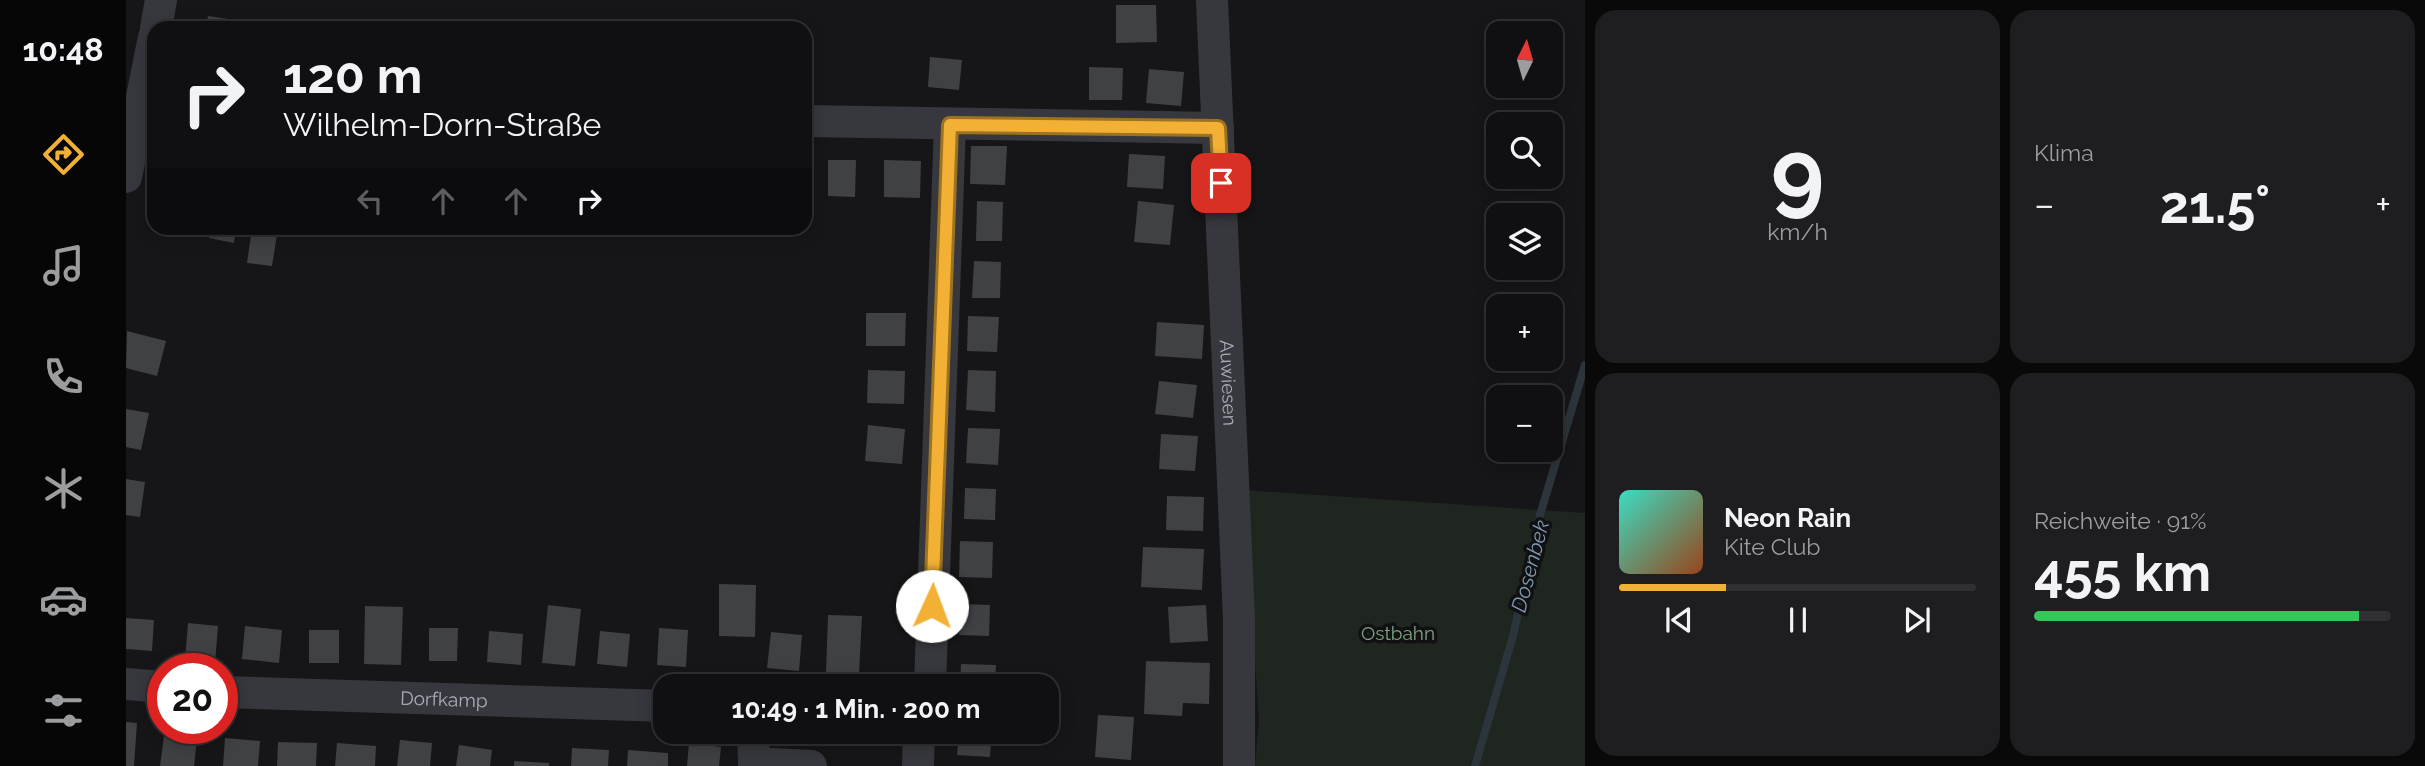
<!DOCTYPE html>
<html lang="de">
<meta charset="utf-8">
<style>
:root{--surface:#101012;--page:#1e1e20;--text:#f1f3f6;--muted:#9c9d9f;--line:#303032;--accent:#f2b134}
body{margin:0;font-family:Raleway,sans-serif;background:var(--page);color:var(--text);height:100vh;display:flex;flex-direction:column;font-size:26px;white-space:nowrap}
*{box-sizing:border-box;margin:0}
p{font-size:23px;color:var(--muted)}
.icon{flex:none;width:38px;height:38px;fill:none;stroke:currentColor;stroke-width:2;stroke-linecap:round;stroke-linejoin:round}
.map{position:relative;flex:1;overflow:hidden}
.details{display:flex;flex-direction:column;gap:10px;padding:10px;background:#09090a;width:840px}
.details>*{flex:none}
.guide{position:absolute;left:21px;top:21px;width:665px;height:214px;border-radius:21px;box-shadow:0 4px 18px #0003,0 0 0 2px var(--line);background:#101012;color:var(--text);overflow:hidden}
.needle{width:46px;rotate:5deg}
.fabs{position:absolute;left:1360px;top:21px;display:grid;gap:14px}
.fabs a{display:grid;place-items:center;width:77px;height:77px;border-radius:14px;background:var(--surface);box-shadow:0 4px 18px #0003,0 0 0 2px var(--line);font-size:35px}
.speed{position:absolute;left:21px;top:653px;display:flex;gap:14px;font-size:35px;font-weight:700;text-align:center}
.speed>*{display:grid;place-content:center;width:91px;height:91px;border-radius:50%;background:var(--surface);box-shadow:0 4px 18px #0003,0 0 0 2px var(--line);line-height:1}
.speed .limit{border:10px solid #d22;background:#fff;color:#111}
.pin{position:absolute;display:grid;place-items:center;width:60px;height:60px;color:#fff;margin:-30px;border-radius:14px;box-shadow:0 4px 10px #0006}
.me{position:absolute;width:77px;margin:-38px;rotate:2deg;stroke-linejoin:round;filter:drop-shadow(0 0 5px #0008)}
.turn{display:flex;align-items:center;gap:24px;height:147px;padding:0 21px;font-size:32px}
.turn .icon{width:91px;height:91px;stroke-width:2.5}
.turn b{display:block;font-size:49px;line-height:60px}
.lanes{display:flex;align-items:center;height:66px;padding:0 21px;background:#0003;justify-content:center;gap:35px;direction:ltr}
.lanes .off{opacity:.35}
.big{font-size:52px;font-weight:700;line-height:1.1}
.details .widget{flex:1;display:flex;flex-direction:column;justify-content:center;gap:10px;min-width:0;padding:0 24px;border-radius:21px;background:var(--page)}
.details .dial{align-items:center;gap:0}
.dial b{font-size:91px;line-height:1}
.song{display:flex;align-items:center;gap:21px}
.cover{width:84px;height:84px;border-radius:10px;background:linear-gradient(135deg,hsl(170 70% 55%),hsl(20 70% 35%))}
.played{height:7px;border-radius:4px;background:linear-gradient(90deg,var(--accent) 30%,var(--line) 30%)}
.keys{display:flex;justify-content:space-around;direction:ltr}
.heat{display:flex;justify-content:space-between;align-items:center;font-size:38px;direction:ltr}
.charge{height:10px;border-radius:5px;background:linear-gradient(90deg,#34c759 91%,var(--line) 0)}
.details .tiles{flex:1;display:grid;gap:10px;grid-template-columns:repeat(2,1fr)}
.trip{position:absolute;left:527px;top:674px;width:406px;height:70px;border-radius:21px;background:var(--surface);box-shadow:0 4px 18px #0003,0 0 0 2px var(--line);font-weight:700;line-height:70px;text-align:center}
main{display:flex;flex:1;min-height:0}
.tabs{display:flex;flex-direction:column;width:126px;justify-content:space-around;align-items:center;background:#060607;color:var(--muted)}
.tabs .icon{width:49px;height:49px}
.tabs .on{color:var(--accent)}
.tabs b{font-size:32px;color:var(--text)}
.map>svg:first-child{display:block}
.green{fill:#1e261f}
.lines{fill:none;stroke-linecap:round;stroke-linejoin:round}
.stream{stroke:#2c353c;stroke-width:8}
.building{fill:#404145}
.minor{stroke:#37383d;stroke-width:32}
.route-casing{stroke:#9d7322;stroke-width:18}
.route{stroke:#f2b134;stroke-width:12}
.labels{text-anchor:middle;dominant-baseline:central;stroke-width:7;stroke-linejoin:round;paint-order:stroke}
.street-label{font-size:19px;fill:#a8adb8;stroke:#111113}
.park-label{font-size:19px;fill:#7fa381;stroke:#111113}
.water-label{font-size:21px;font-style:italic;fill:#7f9bb3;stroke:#111113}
</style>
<main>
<nav class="tabs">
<b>10:48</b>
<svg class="icon on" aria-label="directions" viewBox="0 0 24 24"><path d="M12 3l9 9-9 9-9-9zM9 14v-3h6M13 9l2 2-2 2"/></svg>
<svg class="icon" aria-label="music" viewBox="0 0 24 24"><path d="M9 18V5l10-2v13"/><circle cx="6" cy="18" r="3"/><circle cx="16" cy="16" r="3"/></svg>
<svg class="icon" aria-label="phone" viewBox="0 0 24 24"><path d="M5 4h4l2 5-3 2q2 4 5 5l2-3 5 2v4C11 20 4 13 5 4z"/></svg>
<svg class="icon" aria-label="climate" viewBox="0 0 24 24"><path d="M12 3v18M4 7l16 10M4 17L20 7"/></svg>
<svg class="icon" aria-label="car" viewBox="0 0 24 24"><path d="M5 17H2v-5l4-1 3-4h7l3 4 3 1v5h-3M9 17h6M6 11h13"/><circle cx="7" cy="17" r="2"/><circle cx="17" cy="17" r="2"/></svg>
<svg class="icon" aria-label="filters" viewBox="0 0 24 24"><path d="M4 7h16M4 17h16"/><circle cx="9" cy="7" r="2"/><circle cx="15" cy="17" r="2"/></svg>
</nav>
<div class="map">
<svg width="1459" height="766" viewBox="0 0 1459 766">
<rect width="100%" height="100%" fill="#161618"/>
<path class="green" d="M1117,490L1459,513V766H1129L1133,719Z"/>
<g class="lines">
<path class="stream" d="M1349,766L1387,636L1414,515L1459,365"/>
</g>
<path class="building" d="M990,5H1030L1031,42L990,43Z
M82,16L109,20L108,28H80Z
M293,20L324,21V28H293Z
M403,23L433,25V28H402Z
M804,57L836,60L833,90L802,87Z
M963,67L997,68L996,100H963Z
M1023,69L1058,72L1055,106L1020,103Z
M845,146H881L879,185L844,184Z
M1003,154L1039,156L1037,189L1001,187Z
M702,160H730L729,197L702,196Z
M758,160L795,161L794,198L758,197Z
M851,201L877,202L876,241H850Z
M1012,201L1048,205L1044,245L1008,242Z
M85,228H110L108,243L83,238Z
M126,228H152L146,266L121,263Z
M848,261L875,262L874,298H846Z
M740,313H780L779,346H740Z
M842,316L873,317L871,352L841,351Z
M1031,322L1078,325L1076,359L1029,356Z
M1,331L40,341L31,376L0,368Z
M742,370L779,371L778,404L741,403Z
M842,370L870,371L869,412L840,410Z
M1033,381L1071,385L1067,418L1029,414Z
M0,409L23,413L15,450L0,447Z
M742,425L779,429L776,464L739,461Z
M842,428L874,429L872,465L840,463Z
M1035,434L1072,436L1069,471L1033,469Z
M0,479L19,482L14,517L0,515Z
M839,488L870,489L869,520L838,519Z
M1041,496L1078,497L1077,531L1040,530Z
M834,541L867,542L866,578L833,577Z
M1017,547L1078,549L1076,590L1015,587Z
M593,584L630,585L629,637L593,636Z
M835,604L864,605L863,636L833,635Z
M422,605L455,609L449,666L416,663Z
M1080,605L1082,641L1044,643L1042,607Z
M239,606L277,607L275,665L238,664Z
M702,615L736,616L733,674L700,673Z
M0,618L28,620L26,651L0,649Z
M62,623L92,626L89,663L59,660Z
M119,626L156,630L153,663L116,659Z
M303,628H332L331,661H303Z
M533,628L562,630L560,667L531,665Z
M183,630H213V663H183Z
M363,631L397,634L395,665L361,662Z
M474,631L504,634L501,667L471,664Z
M645,632L676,635L673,671L641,668Z
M1020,661L1084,663L1083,704L1057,703L1056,716L1018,714Z
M835,664L870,665L869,686H834Z
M972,715L1008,717L1005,760L969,757Z
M0,722L11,723L8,766H0Z
M39,728L72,730L68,766H34Z
M833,732H866L864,757L831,755Z
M99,738L134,741L132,766H97Z
M274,740L306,743L304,766H271Z
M152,742L191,743L190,766H151Z
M211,743L250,746L249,766H209Z
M563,743L595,747L593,766H561Z
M333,745L366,750L364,766H330Z
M446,748L483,750L482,766H445Z
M502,750L542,753V766H501Z
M388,761L423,763V766H388Z"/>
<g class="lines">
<g class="minor">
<path id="s1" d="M1086,0L1113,619V766"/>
<path d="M30,28L35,0"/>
<path d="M679,121L1092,128"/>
<path d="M0,177L28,37"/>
<path d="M0,684L37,687"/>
<path d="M804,686L824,125"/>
<path id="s2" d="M96,692L539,706"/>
<path d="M627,732L628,763L685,766"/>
<path d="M792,766L793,732"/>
</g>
</g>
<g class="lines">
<g class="route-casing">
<path id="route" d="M806,606L824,125L1092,128L1095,183"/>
</g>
<use href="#route" class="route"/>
</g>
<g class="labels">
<g class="street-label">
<text stroke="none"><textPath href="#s1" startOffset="383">Auwiesen</textPath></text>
<text stroke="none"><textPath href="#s2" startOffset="222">Dorfkamp</textPath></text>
</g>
<g class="park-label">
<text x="1272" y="633">Ostbahn</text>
</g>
<g class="water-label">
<text transform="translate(1404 566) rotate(-75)">Dosenbek</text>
</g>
</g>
</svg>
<div class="fabs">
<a><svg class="needle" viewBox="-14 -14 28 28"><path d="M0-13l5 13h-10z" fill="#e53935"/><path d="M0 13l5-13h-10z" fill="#9c9d9f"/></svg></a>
<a><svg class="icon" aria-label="search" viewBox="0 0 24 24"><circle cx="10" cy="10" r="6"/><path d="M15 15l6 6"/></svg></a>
<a><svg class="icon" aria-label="layers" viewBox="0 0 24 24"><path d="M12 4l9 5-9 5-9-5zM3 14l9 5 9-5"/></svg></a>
<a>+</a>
<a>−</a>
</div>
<div class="speed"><div class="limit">20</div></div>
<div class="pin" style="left:1095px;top:183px;background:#d93025"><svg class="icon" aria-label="arrive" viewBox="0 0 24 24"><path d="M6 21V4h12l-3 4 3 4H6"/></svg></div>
<svg class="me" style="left:806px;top:606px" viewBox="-20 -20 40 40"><circle r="19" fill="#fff"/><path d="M0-13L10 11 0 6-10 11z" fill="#f2b134"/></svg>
<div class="trip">10:49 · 1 Min. · 200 m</div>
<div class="guide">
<div class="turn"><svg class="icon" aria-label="right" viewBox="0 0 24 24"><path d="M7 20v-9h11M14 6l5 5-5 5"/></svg><div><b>120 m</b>Wilhelm-Dorn-Straße</div></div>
<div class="lanes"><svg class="icon off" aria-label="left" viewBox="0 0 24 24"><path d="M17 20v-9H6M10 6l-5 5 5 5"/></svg><svg class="icon off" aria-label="ahead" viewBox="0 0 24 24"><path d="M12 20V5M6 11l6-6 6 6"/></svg><svg class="icon off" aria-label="ahead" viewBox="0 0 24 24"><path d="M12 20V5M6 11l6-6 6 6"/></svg><svg class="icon" aria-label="right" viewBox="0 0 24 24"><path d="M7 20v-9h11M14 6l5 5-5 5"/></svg></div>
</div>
</div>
<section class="details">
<div class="tiles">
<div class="widget dial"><b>9</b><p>km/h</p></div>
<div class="widget"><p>Klima</p>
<div class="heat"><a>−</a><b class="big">21.5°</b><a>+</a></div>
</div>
<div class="widget">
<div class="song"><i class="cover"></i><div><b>Neon Rain</b><p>Kite Club</p></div></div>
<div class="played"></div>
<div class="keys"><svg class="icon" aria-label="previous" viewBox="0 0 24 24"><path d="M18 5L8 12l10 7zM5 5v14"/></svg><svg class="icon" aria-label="pause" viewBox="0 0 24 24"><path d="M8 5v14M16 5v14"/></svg><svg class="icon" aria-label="next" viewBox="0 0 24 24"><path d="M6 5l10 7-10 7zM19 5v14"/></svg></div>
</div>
<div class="widget"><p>Reichweite · 91%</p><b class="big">455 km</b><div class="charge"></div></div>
</div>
</section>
</main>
